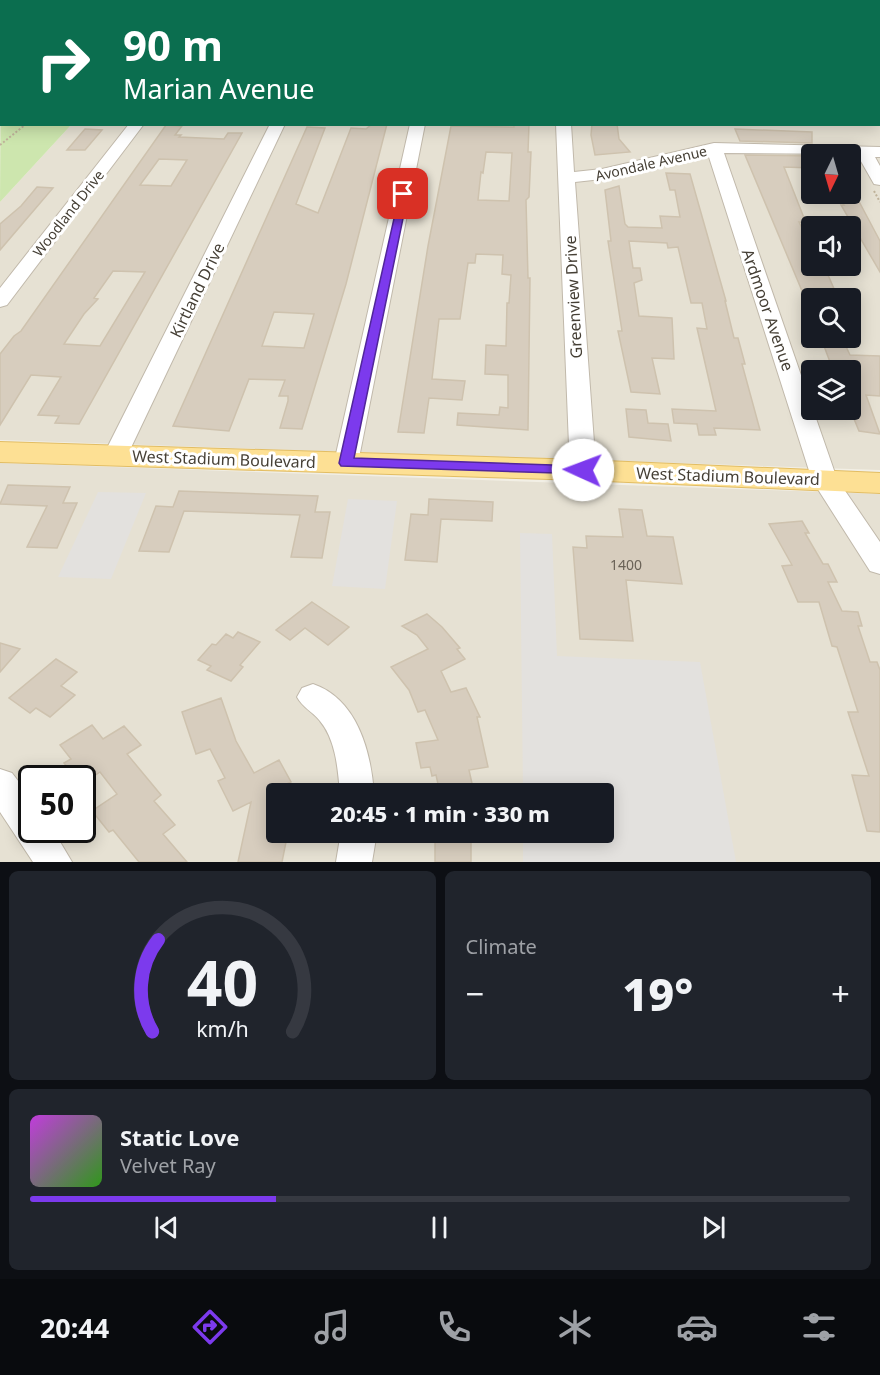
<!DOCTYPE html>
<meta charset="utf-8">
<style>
:root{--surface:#171b24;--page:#20242c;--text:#f1f3f6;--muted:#9ea1a6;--line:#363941;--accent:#7c3aed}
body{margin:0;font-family:"Noto Sans",sans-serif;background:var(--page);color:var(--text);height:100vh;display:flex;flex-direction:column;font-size:22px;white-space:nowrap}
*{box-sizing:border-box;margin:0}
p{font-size:20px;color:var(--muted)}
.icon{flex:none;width:33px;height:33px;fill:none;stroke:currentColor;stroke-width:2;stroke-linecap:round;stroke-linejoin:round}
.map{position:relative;height:862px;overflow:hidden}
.side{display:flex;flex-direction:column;gap:9px;padding:9px;background:#0d0f14;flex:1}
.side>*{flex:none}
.hud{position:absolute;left:0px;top:0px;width:880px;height:126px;box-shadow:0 3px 15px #0003;background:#0b6e4f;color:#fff;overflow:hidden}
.needle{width:39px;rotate:185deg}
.tools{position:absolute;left:801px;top:144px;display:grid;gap:12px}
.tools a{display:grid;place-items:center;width:60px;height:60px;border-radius:6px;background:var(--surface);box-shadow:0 3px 15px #0003;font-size:30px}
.speed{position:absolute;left:18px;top:765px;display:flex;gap:12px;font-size:30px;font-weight:700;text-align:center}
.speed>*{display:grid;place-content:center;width:78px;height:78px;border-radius:50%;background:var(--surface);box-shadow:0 3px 15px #0003;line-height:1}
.speed .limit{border:3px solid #111;border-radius:9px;background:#fff;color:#111}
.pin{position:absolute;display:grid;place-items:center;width:51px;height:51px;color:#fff;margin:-26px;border-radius:12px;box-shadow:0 3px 9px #0006}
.me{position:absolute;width:66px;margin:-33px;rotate:272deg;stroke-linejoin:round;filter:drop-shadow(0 0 4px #0008)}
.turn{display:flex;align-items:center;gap:21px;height:126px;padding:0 24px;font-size:27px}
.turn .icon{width:78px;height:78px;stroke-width:2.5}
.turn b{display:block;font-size:42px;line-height:51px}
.big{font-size:45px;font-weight:800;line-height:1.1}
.side .tile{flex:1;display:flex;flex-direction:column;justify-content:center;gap:9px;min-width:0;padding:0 21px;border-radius:9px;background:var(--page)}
.side .dial{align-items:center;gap:0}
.dial svg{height:156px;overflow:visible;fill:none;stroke:var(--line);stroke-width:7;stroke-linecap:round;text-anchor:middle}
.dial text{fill:var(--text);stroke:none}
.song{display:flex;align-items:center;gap:18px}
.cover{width:72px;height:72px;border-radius:9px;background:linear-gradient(135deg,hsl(290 70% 55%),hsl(110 70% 35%))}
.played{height:6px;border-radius:3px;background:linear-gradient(90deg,var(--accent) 30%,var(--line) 30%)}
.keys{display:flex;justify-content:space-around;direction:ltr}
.heat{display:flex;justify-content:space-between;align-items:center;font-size:33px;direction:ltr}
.side .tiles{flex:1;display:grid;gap:9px;grid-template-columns:1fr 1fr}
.tile:last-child{grid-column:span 2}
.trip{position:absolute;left:266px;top:783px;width:348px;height:60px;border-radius:6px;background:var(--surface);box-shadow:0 3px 15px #0003;font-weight:800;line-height:60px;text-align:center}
.tab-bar{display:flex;height:96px;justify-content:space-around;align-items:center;background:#090b0e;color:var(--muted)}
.tab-bar .icon{width:42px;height:42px}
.tab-bar .selected{color:var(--accent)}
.tab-bar b{font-size:27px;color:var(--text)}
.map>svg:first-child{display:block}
.residential{fill:#e6e1d3;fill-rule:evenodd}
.green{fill:#cde6ae}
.parking{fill:#e3e1de}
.building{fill:#d7cdbe;stroke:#cec2ae;stroke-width:1.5;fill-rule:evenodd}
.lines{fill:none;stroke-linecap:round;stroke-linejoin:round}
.minor-casing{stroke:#c1b9ab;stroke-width:2}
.major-casing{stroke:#e2bd64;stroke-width:2}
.path-far1{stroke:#bfb29a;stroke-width:1.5;stroke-dasharray:1.5 1.5;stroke-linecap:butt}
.path{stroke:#bfb29a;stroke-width:2;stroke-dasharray:2 2;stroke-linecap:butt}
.minor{fill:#fff;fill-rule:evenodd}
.major{fill:#fde094;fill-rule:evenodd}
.route{fill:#7c3aed;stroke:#51269a;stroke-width:1.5}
.labels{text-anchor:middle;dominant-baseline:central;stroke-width:6;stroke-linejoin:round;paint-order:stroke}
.far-street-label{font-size:14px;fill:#453f35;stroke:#fff}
.number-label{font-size:14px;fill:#6a6257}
.street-label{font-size:16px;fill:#453f35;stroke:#fff}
</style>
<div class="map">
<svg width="880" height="862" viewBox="0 0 880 862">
<rect width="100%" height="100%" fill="#f2efe5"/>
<path class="residential" d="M684,0H880V470L0,440V202L71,125L879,124V2ZM812,154H850V194H812ZM812,226H850V266H812ZM812,298H850V338H812ZM812,370H850V410H812Z
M0,463L880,494V862H0ZM32,778H82V830H32ZM276,794H603V832H276Z"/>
<path class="green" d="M214,0H544V1H208Z
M1,41L2,124L71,125L0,202Z"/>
<path class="parking" d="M98,492L146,493L111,579L58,577Z
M348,499L397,501L385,589L332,586Z
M520,533L552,534L557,656L700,662L736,862H523V833L603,832V794L523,793Z"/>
<path class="building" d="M372,124H387L346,284L302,429L280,428L288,401V396H279L285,380L249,379L229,431L173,426L307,127L325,128L296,204L318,213L351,128L366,129ZM274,312L314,314L304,348L262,346Z
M514,124H529L528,152H531L529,197L526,200L528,278H530L528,430L457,425L458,413L499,415L500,407L508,408V375L485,374L486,345L506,346L507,303H509L511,275L502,274L503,255L476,254L475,263H468L460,319H439L432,379L465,381L462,400L429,398L424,433L398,432L428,246L451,126L514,127ZM486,152L512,153L509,201L478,200L481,172L483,173Z
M592,124H617L619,139L630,152L595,155L591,135Z
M166,125L182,126L175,135H181L179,137L224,139L228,133H242L79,424L55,423L59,416L38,415L61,377L31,375L0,425V354L14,336L21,331ZM159,159L187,160L171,186L140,185ZM113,271L145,272L100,346L64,344L84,314L98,299L94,298Z
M85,129L102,130L85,150H67Z
M735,129L812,132V143L740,141Z
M745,155L812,156V168L784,167L806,223L799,222L812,249V266H816L820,274L828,275L838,298H805Z
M666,173L690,174L726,301H725L734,338H738L745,364H742L760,430L714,428L716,435H699L697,424L674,423L672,409L716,411L697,328L707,329L702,303H691L678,247L668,248L667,243L629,241L633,268H640L642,280L634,283L639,316L672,318L674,359L652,358L660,394L631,392L618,331H622L608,241H611L605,190L619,186L625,224L628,227L662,228L660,216L680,217L675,190H670Z
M37,187L53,188L0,250V224L21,206Z
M837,194H855L880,241V272L841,205H844Z
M821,338H842L850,355L880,356V396L866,395L880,434L859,431L850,409V370H833Z
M626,409L646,410L648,423L668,424L671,441L629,437Z
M8,485L70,487L63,503H77L57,548L27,547L47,506L0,504Z
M179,491L318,496L315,512H330L322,558L291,557L300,515L184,511L169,552L139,551L156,506L173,507Z
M429,499L493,502L492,521L441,519L437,562L405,560L411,514L428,515Z
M619,509L642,510L647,536L673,537L682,584L626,580L633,641L580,639L573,547L587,548L586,536L623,537Z
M802,521L809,533H805L823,564H828L837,582H828L842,611L858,612L862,626H858L870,662H877L880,670V832L867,831L852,775L869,776L848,712H858L837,647L832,646L819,602H798L782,566L792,565L769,524Z
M312,602L349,627L328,645L305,628L290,640L276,630Z
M427,614L442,627L460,648L457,649L465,659L441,671L451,692L466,688L480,717H477L488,767L469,770L473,788L440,793L436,775L432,776L430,767L421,768L416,743L438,740L425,710L418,712L409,690L391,667L428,649L417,635L402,626Z
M238,632L260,642L240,665L243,667L231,681L207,670L211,666L198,660L212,644L216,645L226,634L233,638Z
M0,643L20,649L0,672Z
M56,659L77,672L61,686L75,695L50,717L36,708L30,713L9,698Z
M221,698L236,741L254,773L279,760L291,782L276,789V832H288L282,862H238L251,802L233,811L218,781L225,778L210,749L196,754L182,712Z
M92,725L103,739L124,726L141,745L127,754L161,795L154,801L175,825L163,834L187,862H139L113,830L109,832L92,811L117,794L100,772L82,784V778H76L64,763L71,759L60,745Z
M435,832H471V862H435Z"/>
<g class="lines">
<g class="minor-casing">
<path id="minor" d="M176,0H192L175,2Z
M196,0H212L195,2Z
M549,0H561V2H549Z
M828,0H840V2H829Z
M0,36H2V44H0Z
M879,51H880V61H879Z
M879,95H880V103H879Z
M129,124H144L7,305L0,307V288Z
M270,124H285L127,456L124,462L115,464L106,462L103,456Z
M410,124H425L358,463L355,469L346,471L337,469L334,463Z
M556,124H571L574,172L602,169L714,143L880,147V157H875L880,166V185L874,184L858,156L850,154L724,153L837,479L880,542V574L870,571L812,480L708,154L602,179L575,182L596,470L592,476L583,478L574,476L570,470Z
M313,684C357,699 371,751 374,794H340C338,770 336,740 320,721C312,711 303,708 297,697L302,688Z
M0,769L12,773L32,799V830H53L72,862H33L0,812Z
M341,832H377L372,862H336Z"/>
</g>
<g class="major-casing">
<path id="major" d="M0,442L583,460L880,473V493L583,480L0,462Z"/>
</g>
<path class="path-far1" d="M332,0L335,2
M402,0L414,2
M132,2L142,0
M245,2L251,0
M325,2L329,0"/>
<path class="path" d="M0,145L26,124
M874,191L880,202"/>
<use href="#minor" class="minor"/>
<use href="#major" class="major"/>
</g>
<path class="route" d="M400,192L408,194L354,458L583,466L588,467L590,470L588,474L341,466L339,463Z"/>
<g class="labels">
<g class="far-street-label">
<text transform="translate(651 163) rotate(-13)">Avondale Avenue</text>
<text transform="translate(68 213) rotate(-52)">Woodland Drive</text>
</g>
<g class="number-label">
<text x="626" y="564">1400</text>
</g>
<g class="street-label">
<text transform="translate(197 290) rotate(-64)">Kirtland Drive</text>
<text transform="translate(573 297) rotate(-93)">Greenview Drive</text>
<text transform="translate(768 310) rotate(71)">Ardmoor Avenue</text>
<text transform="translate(224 459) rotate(2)">West Stadium Boulevard</text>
<text transform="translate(728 476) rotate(2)">West Stadium Boulevard</text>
</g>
</g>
</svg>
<div class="tools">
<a><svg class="needle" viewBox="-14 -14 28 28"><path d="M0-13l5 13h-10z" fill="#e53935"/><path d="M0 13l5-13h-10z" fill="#9ea1a6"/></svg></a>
<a><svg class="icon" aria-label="sound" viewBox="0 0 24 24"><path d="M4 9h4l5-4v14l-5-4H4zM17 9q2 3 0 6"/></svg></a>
<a><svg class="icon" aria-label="search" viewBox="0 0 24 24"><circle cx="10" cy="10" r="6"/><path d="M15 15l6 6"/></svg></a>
<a><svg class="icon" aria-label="layers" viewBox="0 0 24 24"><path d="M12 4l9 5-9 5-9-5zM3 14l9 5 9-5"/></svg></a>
</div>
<div class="speed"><div class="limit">50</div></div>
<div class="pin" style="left:403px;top:194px;background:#d93025"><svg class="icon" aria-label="arrive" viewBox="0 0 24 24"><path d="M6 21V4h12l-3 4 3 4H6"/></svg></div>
<svg class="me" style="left:583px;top:470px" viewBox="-20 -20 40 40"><circle r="19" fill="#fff"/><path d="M0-13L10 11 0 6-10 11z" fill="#7c3aed"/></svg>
<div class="trip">20:45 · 1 min · 330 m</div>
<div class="hud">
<div class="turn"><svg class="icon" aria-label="right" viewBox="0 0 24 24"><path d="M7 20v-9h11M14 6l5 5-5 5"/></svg><div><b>90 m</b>Marian Avenue</div></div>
</div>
</div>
<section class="side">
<div class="tiles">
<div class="tile dial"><svg viewBox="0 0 100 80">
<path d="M14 69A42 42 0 1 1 86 69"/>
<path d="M14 69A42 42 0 0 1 17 22" stroke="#7c3aed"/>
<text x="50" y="56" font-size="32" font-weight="700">40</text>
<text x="50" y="72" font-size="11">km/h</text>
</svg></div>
<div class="tile"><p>Climate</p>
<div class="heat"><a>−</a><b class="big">19°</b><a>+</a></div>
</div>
<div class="tile">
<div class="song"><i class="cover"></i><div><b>Static Love</b><p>Velvet Ray</p></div></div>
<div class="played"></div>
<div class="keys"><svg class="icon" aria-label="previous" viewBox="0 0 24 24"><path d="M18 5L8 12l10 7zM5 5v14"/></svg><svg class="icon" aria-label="pause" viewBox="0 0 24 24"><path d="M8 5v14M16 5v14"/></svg><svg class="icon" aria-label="next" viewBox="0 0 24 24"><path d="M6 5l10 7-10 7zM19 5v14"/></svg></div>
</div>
</div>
</section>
<nav class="tab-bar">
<b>20:44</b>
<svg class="icon selected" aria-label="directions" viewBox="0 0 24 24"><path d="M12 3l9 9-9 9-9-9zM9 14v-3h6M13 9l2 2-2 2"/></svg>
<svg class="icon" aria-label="music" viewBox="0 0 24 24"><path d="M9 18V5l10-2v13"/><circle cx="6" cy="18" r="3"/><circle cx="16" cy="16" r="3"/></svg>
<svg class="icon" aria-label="phone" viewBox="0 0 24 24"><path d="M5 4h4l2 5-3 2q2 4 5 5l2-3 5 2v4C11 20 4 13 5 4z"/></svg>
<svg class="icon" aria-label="climate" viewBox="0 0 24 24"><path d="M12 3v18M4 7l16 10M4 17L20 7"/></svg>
<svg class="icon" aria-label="car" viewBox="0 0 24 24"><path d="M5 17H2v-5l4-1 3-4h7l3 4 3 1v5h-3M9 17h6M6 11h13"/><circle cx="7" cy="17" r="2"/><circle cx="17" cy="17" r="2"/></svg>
<svg class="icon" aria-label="filters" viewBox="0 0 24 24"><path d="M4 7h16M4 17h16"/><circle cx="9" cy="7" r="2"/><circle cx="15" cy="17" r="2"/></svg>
</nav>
